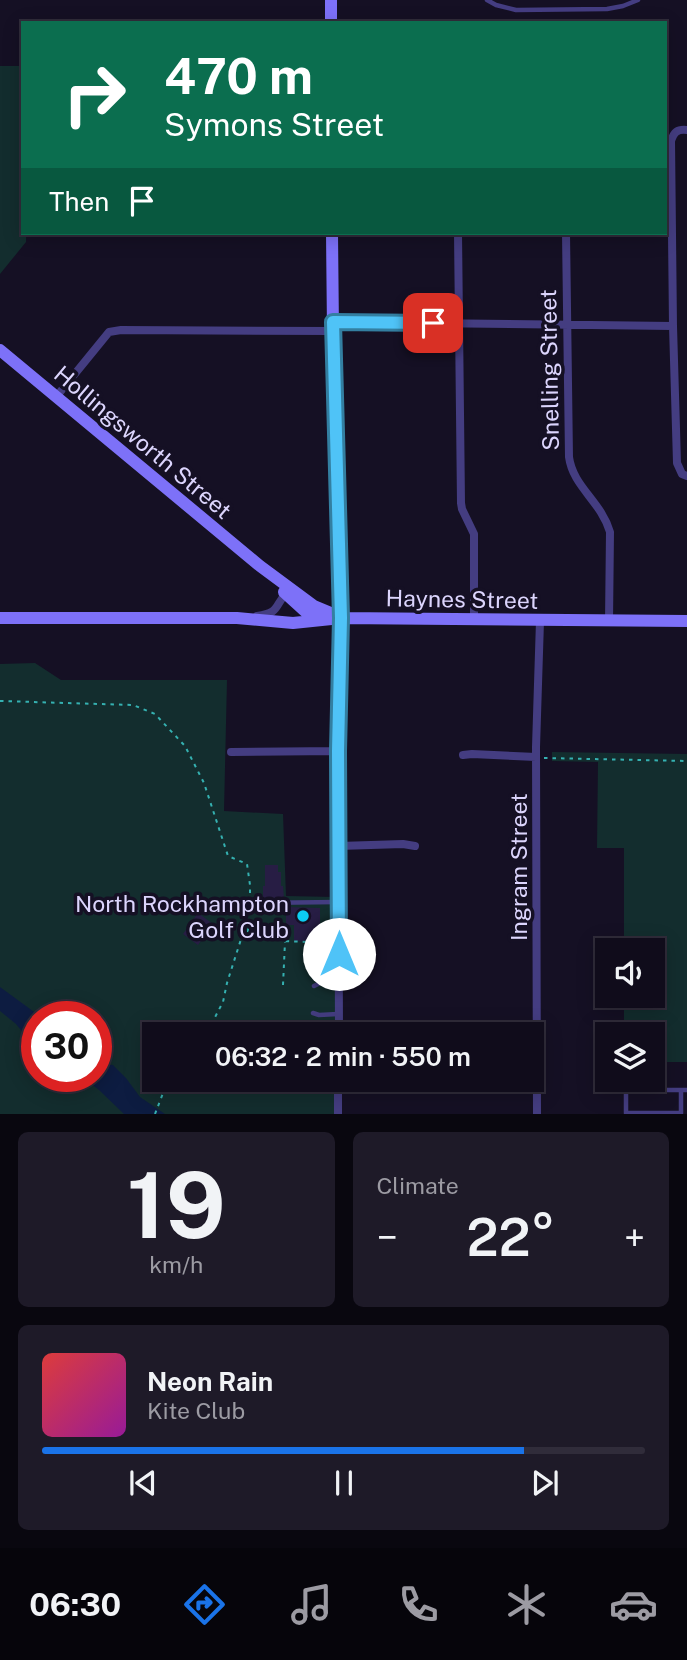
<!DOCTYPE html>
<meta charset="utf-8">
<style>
:root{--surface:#100c1b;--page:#1e1a28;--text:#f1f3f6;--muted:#9c9ba3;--line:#302c3a;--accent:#1a73e8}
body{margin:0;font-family:"Public Sans",sans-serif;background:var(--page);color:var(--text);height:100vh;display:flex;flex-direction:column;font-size:26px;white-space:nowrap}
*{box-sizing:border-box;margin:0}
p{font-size:23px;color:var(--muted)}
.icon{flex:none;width:38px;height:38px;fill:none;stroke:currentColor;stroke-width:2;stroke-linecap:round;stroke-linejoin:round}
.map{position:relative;height:1114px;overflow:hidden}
.details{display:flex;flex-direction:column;gap:18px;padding:18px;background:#09070f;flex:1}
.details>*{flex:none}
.hud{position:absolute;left:21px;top:21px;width:646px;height:214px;border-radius:0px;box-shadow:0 4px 18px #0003,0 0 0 2px var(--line);background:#0b6e4f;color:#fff;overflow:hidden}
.buttons{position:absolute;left:595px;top:938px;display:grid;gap:14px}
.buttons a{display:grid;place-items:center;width:70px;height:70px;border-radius:0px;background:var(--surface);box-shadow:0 4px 18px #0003,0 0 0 2px var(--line);font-size:35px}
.speed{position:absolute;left:21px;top:1001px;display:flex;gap:14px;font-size:35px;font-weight:700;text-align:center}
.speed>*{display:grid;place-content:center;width:91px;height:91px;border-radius:50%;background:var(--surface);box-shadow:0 4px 18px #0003,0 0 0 2px var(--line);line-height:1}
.speed .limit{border:10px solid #d22;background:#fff;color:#111}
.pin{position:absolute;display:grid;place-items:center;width:60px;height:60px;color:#fff;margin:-30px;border-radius:14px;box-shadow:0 4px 10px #0006}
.me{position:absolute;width:77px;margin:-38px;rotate:0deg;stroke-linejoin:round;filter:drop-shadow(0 0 5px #0008)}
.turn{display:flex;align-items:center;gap:24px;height:147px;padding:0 28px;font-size:32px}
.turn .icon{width:91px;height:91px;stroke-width:2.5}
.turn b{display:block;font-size:49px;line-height:60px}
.then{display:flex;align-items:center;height:66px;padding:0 28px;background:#0003;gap:14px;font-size:26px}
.big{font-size:52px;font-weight:600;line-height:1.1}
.details .tile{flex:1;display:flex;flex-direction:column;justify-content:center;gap:10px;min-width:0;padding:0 24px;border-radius:10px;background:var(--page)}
.details .dial{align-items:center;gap:0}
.dial b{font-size:91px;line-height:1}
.song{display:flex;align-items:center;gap:21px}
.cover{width:84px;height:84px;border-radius:10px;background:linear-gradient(135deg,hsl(0 70% 55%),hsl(300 70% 35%))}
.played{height:7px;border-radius:4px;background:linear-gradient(90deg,var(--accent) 80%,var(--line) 80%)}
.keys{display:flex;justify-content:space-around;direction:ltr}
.heat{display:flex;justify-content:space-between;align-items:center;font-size:38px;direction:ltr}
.details .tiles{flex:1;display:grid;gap:18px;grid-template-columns:1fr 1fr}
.tile:last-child{grid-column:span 2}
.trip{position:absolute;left:142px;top:1022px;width:402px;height:70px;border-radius:0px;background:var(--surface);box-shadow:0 4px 18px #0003,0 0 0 2px var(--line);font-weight:600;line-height:70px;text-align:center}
.dock{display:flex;height:112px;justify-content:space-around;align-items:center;background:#06050b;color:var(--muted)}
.dock .icon{width:49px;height:49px}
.dock .selected{color:var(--accent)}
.dock b{font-size:32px;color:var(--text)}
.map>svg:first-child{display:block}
.green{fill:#132d2e;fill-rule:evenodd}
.water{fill:#0d1c41}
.building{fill:#271d44}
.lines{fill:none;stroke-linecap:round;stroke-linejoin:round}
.path{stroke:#35b1b1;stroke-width:2;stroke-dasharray:3.5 5;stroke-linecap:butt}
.lane{stroke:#443d81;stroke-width:4.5}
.street{stroke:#443d81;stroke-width:8}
.secondary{stroke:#7d71f8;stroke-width:12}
.route-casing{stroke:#337fa1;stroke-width:18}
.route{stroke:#4fc3f7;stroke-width:12}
.poi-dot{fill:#0ccdf2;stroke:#151024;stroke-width:2.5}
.labels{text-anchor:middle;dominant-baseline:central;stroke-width:7;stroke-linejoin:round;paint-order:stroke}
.street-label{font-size:23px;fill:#dcd5fd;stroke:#151024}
.poi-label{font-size:23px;fill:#dcd5fd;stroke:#151024;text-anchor:end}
</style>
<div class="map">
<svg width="687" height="1114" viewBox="0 0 687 1114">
<rect width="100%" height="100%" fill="#151024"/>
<path class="green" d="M0,66H23V233H26V242L0,274Z
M35,663L61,680H227L224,811L283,814L286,896L335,897V1034H154V1080H335L334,1114H0V664ZM37,1017H96V1076H37Z
M552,752L687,754V1062H653V1034H624V996H653V950H624V848H597L598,762L552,761Z"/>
<path class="water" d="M0,987L41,1017H37V1050L16,1024L0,1011Z
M96,1061L100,1064L113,1065L126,1078L140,1097L165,1114H124L99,1090L81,1076H96Z"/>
<path class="building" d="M265,865H278V872H281V886H283L284,898H263V886H265Z
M286,907L320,908V942L294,941V925H286Z
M198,913L213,924L198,945L183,934Z"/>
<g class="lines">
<path class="path" d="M0,701L133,705L155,714L185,746L204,783L228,856L247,864L250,885V897
M544,758L687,761
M248,932L249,910
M283,985L285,942
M197,1034L213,1021L223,1002L227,983L243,933C258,928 276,925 285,941L329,943
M155,1114L168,1080"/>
<path class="lane" d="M487,0L496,5L516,10L607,9L623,6L638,0
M249,903L338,902
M314,986L324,981L339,980
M313,1013L319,1015L338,1014
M681,1090V1113H626V1090H687"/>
<path class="street" d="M687,130C677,129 674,132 671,141L673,326L677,463L682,474L687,476
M458,233L461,503L462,509L474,534V619
M566,233L569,457C573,487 601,501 610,532L609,621
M333,322L673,326
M56,397L109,332L121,330L333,331
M257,616C281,613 274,605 288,591
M231,752L338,751
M463,755L472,754L536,757
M339,846L403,844L415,846
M339,1034L338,751L341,618
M338,1114V1080
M537,1114L536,747L540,621"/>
<path class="secondary" d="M331,0V23
M332,233L333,331L341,618
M0,350L260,566L314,606L338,616
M284,592L306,612L320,620
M0,618H237L293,623L341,618L687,621"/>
</g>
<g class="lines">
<g class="route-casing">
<path id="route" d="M339,954L338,751L341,618L333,322L433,323"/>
</g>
<use href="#route" class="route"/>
</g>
<circle class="poi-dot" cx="303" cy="916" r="7"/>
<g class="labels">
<g class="street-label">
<text transform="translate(549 370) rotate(-91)">Snelling Street</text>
<text transform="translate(143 442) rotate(40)">Hollingsworth Street</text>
<text transform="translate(462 599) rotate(1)">Haynes Street</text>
<text transform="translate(518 867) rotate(-90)">Ingram Street</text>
</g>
<g class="poi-label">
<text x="289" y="903">North Rockhampton<tspan x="289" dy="26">Golf Club</tspan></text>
</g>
</g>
</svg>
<div class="buttons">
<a><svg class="icon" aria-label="sound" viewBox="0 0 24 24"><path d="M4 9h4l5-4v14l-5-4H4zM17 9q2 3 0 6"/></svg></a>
<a><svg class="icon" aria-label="layers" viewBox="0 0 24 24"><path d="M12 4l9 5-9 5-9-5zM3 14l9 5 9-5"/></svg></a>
</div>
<div class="speed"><div class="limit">30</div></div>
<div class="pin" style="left:433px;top:323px;background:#d93025"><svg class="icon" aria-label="arrive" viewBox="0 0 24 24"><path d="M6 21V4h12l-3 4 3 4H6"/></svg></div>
<svg class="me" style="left:339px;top:954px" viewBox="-20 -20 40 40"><circle r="19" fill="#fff"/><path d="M0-13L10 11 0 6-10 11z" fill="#4fc3f7"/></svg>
<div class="trip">06:32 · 2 min · 550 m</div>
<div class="hud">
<div class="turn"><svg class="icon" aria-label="right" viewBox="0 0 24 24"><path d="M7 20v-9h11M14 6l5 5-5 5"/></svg><div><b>470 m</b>Symons Street</div></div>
<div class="then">Then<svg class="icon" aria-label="arrive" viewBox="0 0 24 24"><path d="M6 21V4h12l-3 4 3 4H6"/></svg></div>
</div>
</div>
<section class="details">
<div class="tiles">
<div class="tile dial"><b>19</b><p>km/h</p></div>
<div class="tile"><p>Climate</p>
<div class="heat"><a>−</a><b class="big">22°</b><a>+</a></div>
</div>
<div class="tile">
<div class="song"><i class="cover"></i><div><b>Neon Rain</b><p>Kite Club</p></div></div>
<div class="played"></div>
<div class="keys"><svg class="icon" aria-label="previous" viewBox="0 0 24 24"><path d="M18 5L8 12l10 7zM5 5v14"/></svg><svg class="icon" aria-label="pause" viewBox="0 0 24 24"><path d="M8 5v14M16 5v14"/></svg><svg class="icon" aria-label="next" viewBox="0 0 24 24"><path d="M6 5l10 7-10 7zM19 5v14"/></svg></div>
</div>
</div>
</section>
<nav class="dock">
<b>06:30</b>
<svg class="icon selected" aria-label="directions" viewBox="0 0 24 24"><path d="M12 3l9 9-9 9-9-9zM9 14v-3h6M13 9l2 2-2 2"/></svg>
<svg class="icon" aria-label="music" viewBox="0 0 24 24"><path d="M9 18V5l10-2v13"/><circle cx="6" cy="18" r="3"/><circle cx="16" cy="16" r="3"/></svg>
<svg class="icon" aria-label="phone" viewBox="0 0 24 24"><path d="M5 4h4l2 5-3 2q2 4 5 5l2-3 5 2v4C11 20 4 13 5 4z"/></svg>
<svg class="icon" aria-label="climate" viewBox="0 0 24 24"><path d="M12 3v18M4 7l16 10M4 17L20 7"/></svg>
<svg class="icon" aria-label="car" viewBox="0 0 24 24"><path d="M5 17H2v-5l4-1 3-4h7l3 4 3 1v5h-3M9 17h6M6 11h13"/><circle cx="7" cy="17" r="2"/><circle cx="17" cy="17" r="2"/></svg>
</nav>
